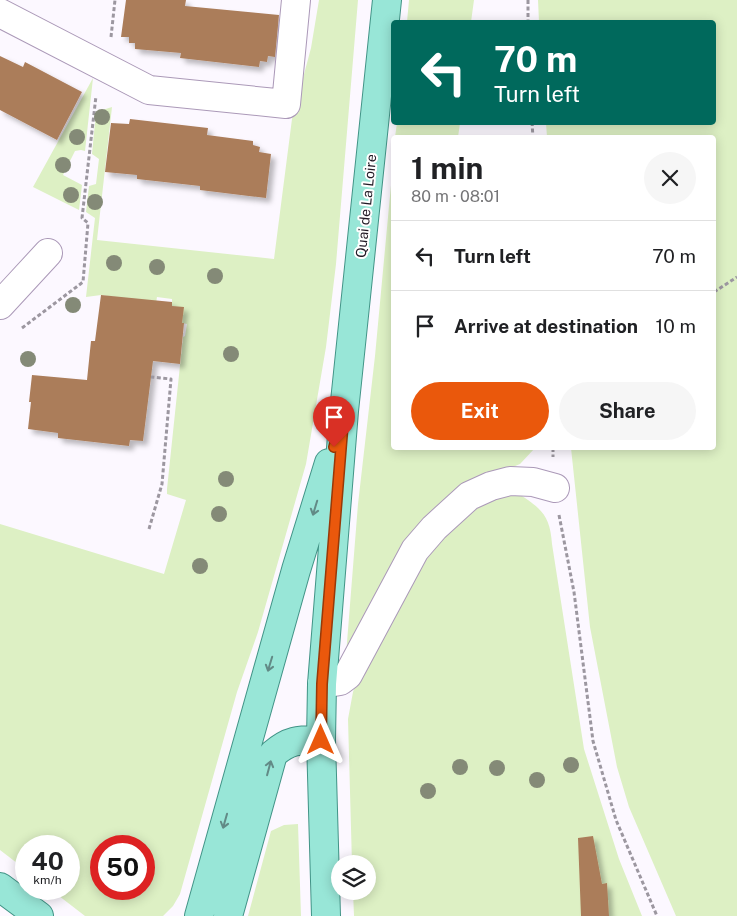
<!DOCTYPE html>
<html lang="en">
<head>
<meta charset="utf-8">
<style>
	:root { --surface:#fff; --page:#f6f6f6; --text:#202124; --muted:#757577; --line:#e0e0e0; --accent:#ea580c }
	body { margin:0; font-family:"Public Sans",sans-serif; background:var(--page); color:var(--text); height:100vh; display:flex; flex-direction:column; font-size:19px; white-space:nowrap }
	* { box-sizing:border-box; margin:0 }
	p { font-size:16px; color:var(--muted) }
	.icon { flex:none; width:28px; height:28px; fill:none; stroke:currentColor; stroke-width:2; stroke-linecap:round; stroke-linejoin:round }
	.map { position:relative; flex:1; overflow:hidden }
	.details { position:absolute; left:391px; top:135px; width:325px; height:315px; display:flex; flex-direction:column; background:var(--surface); border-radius:5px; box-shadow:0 2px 12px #0003 }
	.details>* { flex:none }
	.guide { position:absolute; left:391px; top:20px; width:325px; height:105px; border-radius:5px; box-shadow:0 2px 12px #0003; background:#00695c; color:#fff; overflow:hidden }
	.tools { position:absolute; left:331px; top:855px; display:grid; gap:10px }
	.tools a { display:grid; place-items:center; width:45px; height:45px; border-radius:50%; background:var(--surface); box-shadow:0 2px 12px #0003; font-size:25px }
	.speed { position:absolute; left:15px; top:835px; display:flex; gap:10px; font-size:25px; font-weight:700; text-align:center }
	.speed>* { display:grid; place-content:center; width:65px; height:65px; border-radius:50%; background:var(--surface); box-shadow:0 2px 12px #0003; line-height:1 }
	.speed small { font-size:12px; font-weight:400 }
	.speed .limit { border:8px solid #d22; background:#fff; color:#111 }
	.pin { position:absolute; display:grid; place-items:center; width:42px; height:42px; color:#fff; margin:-51px -21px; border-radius:50% 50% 50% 0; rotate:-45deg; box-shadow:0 0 5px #0007 }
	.pin .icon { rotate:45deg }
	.me { position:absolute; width:55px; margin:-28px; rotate:0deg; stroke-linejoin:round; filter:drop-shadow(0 0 4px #0008) }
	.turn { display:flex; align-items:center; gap:18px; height:105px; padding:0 20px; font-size:22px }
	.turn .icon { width:65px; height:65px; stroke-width:2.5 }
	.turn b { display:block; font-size:35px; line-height:42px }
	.round { display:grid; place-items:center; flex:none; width:52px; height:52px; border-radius:26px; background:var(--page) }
	.headline { display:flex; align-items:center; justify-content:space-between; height:85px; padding:0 20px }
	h1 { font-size:30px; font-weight:700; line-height:38px }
	.cta { display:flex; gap:10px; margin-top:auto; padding:10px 20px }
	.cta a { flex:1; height:58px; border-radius:30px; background:var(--accent); color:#fff; font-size:20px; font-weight:700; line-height:58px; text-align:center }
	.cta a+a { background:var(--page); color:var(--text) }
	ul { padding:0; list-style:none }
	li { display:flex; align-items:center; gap:15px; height:70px; padding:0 20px; border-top:1px solid var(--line) }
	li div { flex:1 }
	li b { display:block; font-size:19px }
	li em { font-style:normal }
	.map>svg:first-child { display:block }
	.green { fill:#ddf0c4; fill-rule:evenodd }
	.building { fill:#ab7d5a; filter:url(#shadow) }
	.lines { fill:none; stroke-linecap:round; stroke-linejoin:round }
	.minor-casing { stroke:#ab99b8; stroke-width:30 }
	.major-casing { stroke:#429487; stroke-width:30 }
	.path { stroke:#9c97a0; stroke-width:3; stroke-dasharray:4 2.5; stroke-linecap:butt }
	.minor { stroke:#fff; stroke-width:28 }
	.major { stroke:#98e6d7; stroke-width:28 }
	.tree { fill:#848a77 }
	.oneway { stroke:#628a86 }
	.route-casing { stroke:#983908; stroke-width:12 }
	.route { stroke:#ea580c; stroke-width:9 }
	.labels { text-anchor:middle; stroke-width:4; stroke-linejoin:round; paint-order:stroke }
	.street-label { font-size:14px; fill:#201924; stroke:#fff }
</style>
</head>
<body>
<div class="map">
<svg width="737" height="916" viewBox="0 0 737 916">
	<defs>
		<filter id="shadow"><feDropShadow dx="4.5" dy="4.5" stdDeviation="2.5" flood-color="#0004"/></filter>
	</defs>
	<rect width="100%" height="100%" fill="#fcf8ff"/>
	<path class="green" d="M319,0H358L336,264L326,347L306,464L258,632L237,692L180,894L173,906L163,916H85L50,889H69V846H26V870L0,850V524L164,574L186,500L167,494V489L183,337L185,336L187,324L182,323L172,306V299L157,297L156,303L101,295L86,297L95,218L86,212L89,186L96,184L99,159L92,154L96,112L112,107L97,240L274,259L292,119L311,48ZM101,846H144V889H101Z
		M409,0H474L471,22H407Z
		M538,0H737V916H676L629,807L617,767L590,627L571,448H714V138L547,137L546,123L714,122V22H539Z
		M93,78L85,151L81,150L75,151L63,175L82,185L79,210L33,187Z
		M397,123H460L458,137H395Z
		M394,153V448H535L520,464L463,488L346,655L358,504L375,356Z
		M519,494C542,509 550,516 552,544L584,749L619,859L642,916H354L353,891H368V864H352L348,719L353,692L366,654L409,567L480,500L499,495Z
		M298,824L301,916H248L271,831L284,825Z"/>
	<path class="building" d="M126,0H186L185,6L279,15L275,57L268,56L267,62L260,61L259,67L180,58L181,53L135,49V43H129V37H121Z
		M0,56L23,67L25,62L82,92L57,140L0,110Z
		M130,119L208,128L207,135L253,141V145L260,147L259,152L271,154L266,198L200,190V186L137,179V175L105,172L111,123L129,124Z
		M101,295L172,302V306L184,307L182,323H184L180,364L153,361L143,441L130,440L129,446L58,438V433L28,429L31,402H29L32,375L87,380L91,341H95Z
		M593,836L602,884L607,883L609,916H581L578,838Z"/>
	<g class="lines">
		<g class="minor-casing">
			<path id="minor" d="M0,13L149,90L286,104L296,0
				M0,305L48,253
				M322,684L340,681L348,675L415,550L434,528L469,496L491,486L510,481L533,482L555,488"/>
		</g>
		<g class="major-casing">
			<path id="major" d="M0,887L39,916
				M199,916L296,570L329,463
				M228,916L273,754C290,739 300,740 321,740
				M326,916L321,740L322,684L344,411L387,0"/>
		</g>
		<path class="path" d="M528,0V22
			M111,37L115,0
			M532,122L533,138
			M714,292L737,277
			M22,328L83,282L88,223L82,218L96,96
			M553,448V457
			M559,515L574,592L593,741L616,820L657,916
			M149,529L162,484L171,379L151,377"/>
		<use href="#minor" class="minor"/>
		<use href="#major" class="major"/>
	</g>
	<g class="tree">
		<circle cx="102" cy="117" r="8"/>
		<circle cx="77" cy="137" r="8"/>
		<circle cx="63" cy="165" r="8"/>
		<circle cx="71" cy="195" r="8"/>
		<circle cx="95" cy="202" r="8"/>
		<circle cx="114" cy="263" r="8"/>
		<circle cx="157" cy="267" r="8"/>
		<circle cx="215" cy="276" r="8"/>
		<circle cx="73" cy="305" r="8"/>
		<circle cx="231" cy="354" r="8"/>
		<circle cx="28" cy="359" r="8"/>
		<circle cx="226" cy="479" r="8"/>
		<circle cx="219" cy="514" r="8"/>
		<circle cx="200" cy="566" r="8"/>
		<circle cx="571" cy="765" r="8"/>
		<circle cx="460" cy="767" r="8"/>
		<circle cx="497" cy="768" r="8"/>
		<circle cx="537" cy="780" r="8"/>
		<circle cx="428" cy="791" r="8"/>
	</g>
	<defs><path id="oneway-shaft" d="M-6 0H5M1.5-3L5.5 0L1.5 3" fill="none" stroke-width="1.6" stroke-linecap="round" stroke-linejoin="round" transform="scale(1.25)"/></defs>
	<g class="oneway">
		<use href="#oneway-shaft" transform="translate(315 508) rotate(107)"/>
		<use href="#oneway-shaft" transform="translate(270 664) rotate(107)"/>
		<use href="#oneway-shaft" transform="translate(269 768) rotate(-75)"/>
		<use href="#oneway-shaft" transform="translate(225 821) rotate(106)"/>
	</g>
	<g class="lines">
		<g class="route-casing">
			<path id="route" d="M321,740L322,684L344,411L334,447"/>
		</g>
		<use href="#route" class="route"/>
	</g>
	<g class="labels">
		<g class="street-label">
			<text transform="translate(366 206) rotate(-84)" y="5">Quai de La Loire</text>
		</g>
	</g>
</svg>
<div class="tools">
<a><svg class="icon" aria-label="layers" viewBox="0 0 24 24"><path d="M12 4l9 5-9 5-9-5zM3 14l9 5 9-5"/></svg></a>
</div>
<div class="speed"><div>40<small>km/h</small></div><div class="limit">50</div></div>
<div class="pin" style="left:334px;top:447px;background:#d93025"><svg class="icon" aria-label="arrive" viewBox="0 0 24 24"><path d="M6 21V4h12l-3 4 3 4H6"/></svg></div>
<svg class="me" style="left:321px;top:740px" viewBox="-20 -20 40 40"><path d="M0-17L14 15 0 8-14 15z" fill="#ea580c" stroke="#fff" stroke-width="4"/></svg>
<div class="guide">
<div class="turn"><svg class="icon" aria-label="left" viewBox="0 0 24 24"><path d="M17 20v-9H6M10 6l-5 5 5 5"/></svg><div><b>70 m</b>Turn left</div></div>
</div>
<section class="details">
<div class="headline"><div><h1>1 min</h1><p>80 m · 08:01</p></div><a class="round"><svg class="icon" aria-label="close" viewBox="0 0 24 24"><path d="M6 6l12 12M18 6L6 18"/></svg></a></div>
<ul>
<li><svg class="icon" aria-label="left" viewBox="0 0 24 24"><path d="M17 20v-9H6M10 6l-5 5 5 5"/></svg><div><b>Turn left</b></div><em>70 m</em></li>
<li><svg class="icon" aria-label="arrive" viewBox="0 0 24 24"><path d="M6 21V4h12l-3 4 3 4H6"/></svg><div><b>Arrive at destination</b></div><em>10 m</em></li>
</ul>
<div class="cta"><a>Exit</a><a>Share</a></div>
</section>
</div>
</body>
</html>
